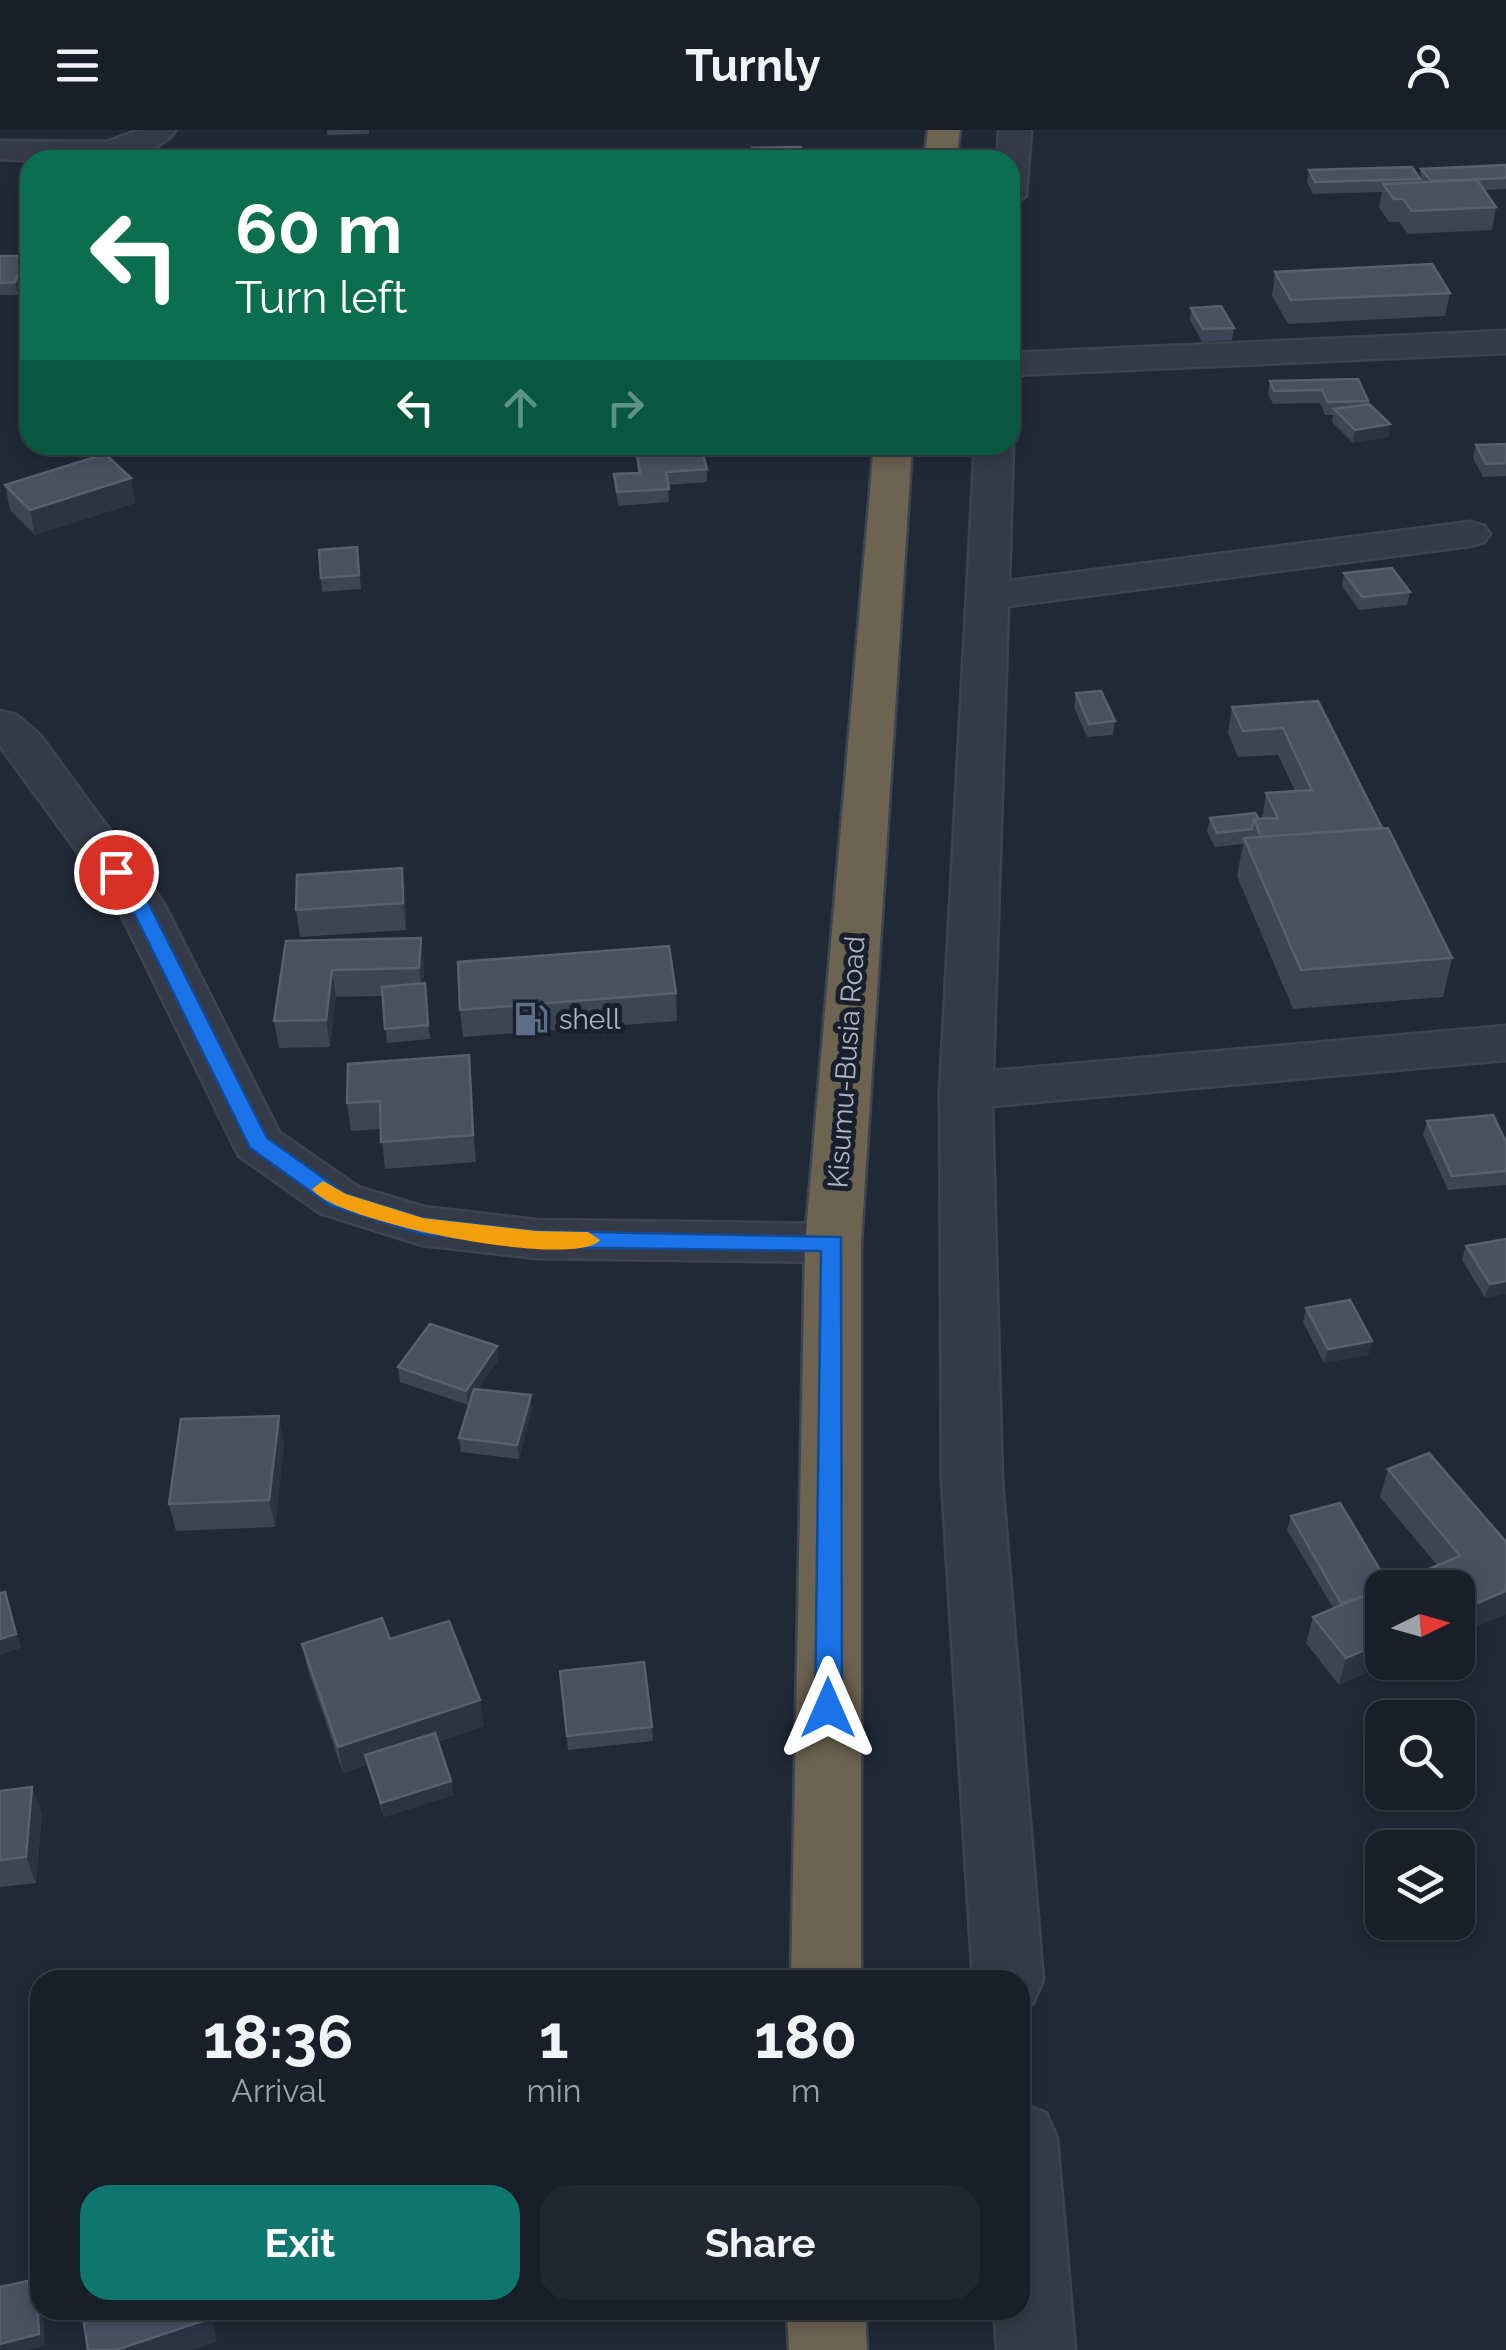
<!DOCTYPE html>
<html lang="en">
<head>
<meta charset="utf-8">
<style>
	:root { --surface:#181f28; --page:#212730; --text:#f1f3f6; --muted:#9fa2a8; --line:#363d45; --accent:#0f766e }
	body { margin:0; font-family:Raleway,sans-serif; background:var(--page); color:var(--text); height:100vh; display:flex; flex-direction:column; font-size:38px; white-space:nowrap }
	* { box-sizing:border-box; margin:0 }
	p { font-size:32px; color:var(--muted) }
	.icon { flex:none; width:55px; height:55px; fill:none; stroke:currentColor; stroke-width:2; stroke-linecap:round; stroke-linejoin:round }
	.map { position:relative; flex:1; overflow:hidden }
	.details { position:absolute; left:30px; top:1840px; width:1000px; height:350px; display:flex; flex-direction:column; background:var(--surface); border-radius:30px; box-shadow:0 5px 15px #0003,0 0 0 2px var(--line) }
	.details>* { flex:none }
	.top-card { position:absolute; left:20px; top:20px; width:1000px; height:305px; border-radius:30px; box-shadow:0 5px 15px #0003,0 0 0 2px var(--line); background:#0b6e4f; color:#fff; overflow:hidden }
	.needle { width:65px; rotate:85deg }
	.controls { position:absolute; left:1365px; top:1440px; display:grid; gap:20px }
	.controls a { display:grid; place-items:center; width:110px; height:110px; border-radius:20px; background:var(--surface); box-shadow:0 5px 15px #0003,0 0 0 2px var(--line); font-size:50px }
	.pin { position:absolute; display:grid; place-items:center; width:85px; height:85px; color:#fff; margin:-42px; border:5px solid #fff; border-radius:50%; box-shadow:0 2px 10px #0007 }
	.me { position:absolute; width:110px; margin:-55px; rotate:0deg; stroke-linejoin:round; filter:drop-shadow(0 0 8px #0008) }
	.turn { display:flex; align-items:center; gap:35px; height:210px; padding:0 50px; font-size:45px }
	.turn .icon { width:130px; height:130px; stroke-width:2.5 }
	.turn b { display:block; font-size:70px; line-height:85px }
	.lanes { display:flex; align-items:center; height:95px; padding:0 50px; background:#0003; justify-content:center; gap:50px; direction:ltr }
	.lanes .off { opacity:.35 }
	.eta { display:flex; justify-content:space-evenly; align-items:center; height:170px; text-align:center }
	.eta b { font-size:60px; font-weight:700; line-height:70px }
	.action { display:flex; gap:20px; margin-top:auto; padding:20px 50px }
	.action a { flex:1; height:115px; border-radius:30px; background:var(--accent); color:#fff; font-size:40px; font-weight:700; line-height:115px; text-align:center }
	.action a+a { background:var(--page); color:var(--text) }
	header { display:flex; justify-content:space-between; align-items:center; height:130px; padding:0 50px; background:var(--surface); font-size:45px; font-weight:700 }
	.map>svg:first-child { display:block }
	.lines { fill:none; stroke-linecap:round; stroke-linejoin:round }
	.minor-casing { stroke:#3d4450; stroke-width:5 }
	.highway-casing { stroke:#3e4551; stroke-width:5 }
	.minor { fill:#343b47; fill-rule:evenodd }
	.highway { fill:#6c6351; fill-rule:evenodd }
	.wall { fill:#3c4455 }
	.shaded-wall { fill:#2b3444 }
	.building { fill:#485161; stroke:#586070; stroke-width:2.5 }
	.route { fill:#1a73e8; stroke:#114b97; stroke-width:2.5 }
	.slow { fill:#f59e0b }
	.labels { text-anchor:middle; stroke-width:10; stroke-linejoin:round; paint-order:stroke }
	.poi-label { font-size:28px; fill:#aeb5c3; stroke:#19202b; text-anchor:start }
	.street-label { font-size:28px; fill:#aeb5c3; stroke:#19202b }
</style>
</head>
<body>
<header><svg class="icon" aria-label="menu" viewBox="0 0 24 24"><path d="M4 6h16M4 12h16M4 18h16"/></svg>Turnly<svg class="icon" aria-label="person" viewBox="0 0 24 24"><circle cx="12" cy="8" r="4"/><path d="M4 21q1-7 8-7t8 7"/></svg></header>
<div class="map">
<svg width="1506" height="2220" viewBox="0 0 1506 2220">
	<rect width="100%" height="100%" fill="#202936"/>
	<g class="lines">
		<g class="minor-casing">
			<path id="minor" d="M139,0H176C146,42 45,31 0,29V11L106,12Z
				M999,0H1031L1026,66L1010,76V30H997Z
				M1506,201V223L1010,245V223Z
				M1010,311L1013,315L1009,451L1470,392L1484,396L1490,404L1484,412L1470,416L1008,476L993,941L1506,896V930L992,976L1002,1351L1043,1850L1033,1873L1020,1878V1850H973L942,1351L940,961L975,315H1010Z
				M0,581L16,585L39,604L164,774L279,1002L358,1057L424,1077L537,1090L833,1094L852,1099L861,1113L852,1127L833,1132L537,1128L422,1115L320,1083L239,1026L117,776L0,616Z
				M1020,1973L1046,1983L1057,2008L1075,2220H997L994,2180H1020Z"/>
		</g>
		<g class="highway-casing">
			<path id="highway" d="M928,0H960L956,30H924Z
				M874,315H912L861,1113V1850H791L805,1113Z
				M787,2180H865L867,2220H789Z"/>
		</g>
		<use href="#minor" class="minor"/>
		<use href="#highway" class="highway"/>
	</g>
	<path class="wall" d="M327,0H369V4L327,5Z
		M1506,35V59L1484,60L1496,77L1492,100L1408,104L1399,92H1389L1379,77L1382,62L1313,64L1307,52L1309,40L1420,49L1421,39Z
		M0,126H26L28,138L18,165H0Z
		M1275,142L1450,163L1445,186L1288,194L1272,166Z
		M1191,178L1234,198L1232,210L1202,212L1190,190Z
		M1358,249L1368,271L1367,274L1390,294L1388,307L1353,313L1332,292L1333,285H1325L1320,273L1273,274L1268,264L1270,251Z
		M1506,314V346L1483,347L1473,328L1476,315Z
		M637,325L707,339V352L668,355L669,372L618,376L614,344L638,343Z
		M5,355L135,373L35,405L10,380Z
		M357,417L361,459L322,462L321,448Z
		M1344,443L1410,462L1407,475L1359,480L1342,456Z
		M1076,563L1115,591L1113,605L1087,607L1074,577Z
		M1318,571L1382,698L1452,828L1443,867L1293,879L1237,746L1243,714L1215,717L1207,702L1210,688L1262,689L1266,663L1295,661L1278,625L1238,627L1228,603L1232,577Z
		M402,738L406,765V800L300,807L296,780Z
		M286,811L424,835L423,853H425L430,909L387,913L383,866L336,867L330,917L279,918L274,891Z
		M676,863L677,891L463,907L460,880Z
		M469,925L476,1032L385,1039L381,999L351,1001L347,973Z
		M1427,991L1506,1012V1055L1448,1060L1423,1005Z
		M1506,1109L1485,1168L1462,1130L1466,1116Z
		M1306,1178L1372,1211L1368,1225L1324,1233L1303,1192Z
		M497,1216L498,1230L478,1259L532,1279L519,1329L461,1322L459,1308L470,1271L468,1275L400,1252L398,1237Z
		M284,1314L275,1397L176,1401L169,1374Z
		M1429,1323L1506,1484L1458,1504V1458L1339,1555L1306,1513L1313,1487L1333,1478L1287,1400L1291,1386L1389,1455L1437,1435L1380,1367L1388,1339Z
		M390,1509L484,1596L438,1612L451,1651L453,1665L384,1687L367,1635L343,1643L308,1540L302,1514Z
		M560,1541L652,1597L653,1611L568,1620Z
		M0,1661L42,1683L36,1753L0,1757Z"/>
	<path class="shaded-wall" d="M26,126L28,138L18,165L15,152Z
		M1390,294L1388,307L1353,313L1355,300Z
		M131,348L135,373L35,405L30,380Z
		M402,738L406,765V800L403,773Z
		M421,808L424,835L422,865L419,838Z
		M332,840L336,867L330,917L326,890Z
		M469,925L472,952L476,1032L473,1005Z
		M1506,1151V1164L1485,1168L1490,1154Z
		M1372,1211L1368,1225L1324,1233L1328,1219Z
		M497,1216L498,1230L468,1275L466,1261Z
		M531,1265L532,1279L519,1329L517,1315Z
		M279,1286L284,1314L275,1397L269,1370Z
		M1506,1461V1484L1458,1504V1481Z
		M5,1462L21,1518L0,1525V1509Z
		M1382,1513V1532H1391L1339,1555L1346,1528Z
		M480,1570L484,1596L369,1635L365,1625L367,1635L343,1643L338,1617Z
		M451,1651L453,1665L384,1687L381,1673Z
		M32,1657L42,1683L36,1753L26,1727Z
		M36,2149L40,2157V2180H43L45,2216L28,2220H0V2214Z
		M207,2180H211L217,2212L192,2220H116Z"/>
	<path class="building" d="M801,17L803,30H754L752,18Z
		M1506,35V48L1431,51L1421,39Z
		M1412,37L1420,49L1315,52L1309,40Z
		M1477,50L1496,77L1412,81L1403,69H1394L1383,54Z
		M0,126H26L15,152L0,153Z
		M1432,134L1450,163L1291,170L1275,142Z
		M1221,176L1234,198L1203,199L1191,178Z
		M1358,249L1368,271L1328,272L1322,260L1274,261L1270,251Z
		M1369,274L1390,294L1355,300L1334,279Z
		M1506,314V333L1486,334L1476,315Z
		M702,321L707,339L666,342L669,359L617,362L614,344L640,343L637,325Z
		M105,324L131,348L30,380L5,355Z
		M357,417L359,445L321,448L319,420Z
		M1392,438L1410,462L1362,467L1344,443Z
		M1101,561L1115,591L1089,594L1076,563Z
		M1318,571L1382,698L1261,707L1254,689L1278,688L1266,663L1312,660L1283,598L1243,601L1232,577Z
		M1255,683L1259,689H1254L1252,699L1217,703L1210,688Z
		M1388,698L1452,828L1301,840L1244,708Z
		M402,738L403,773L296,780L297,745Z
		M421,808L419,838L332,840L326,890L274,891L286,811Z
		M669,816L676,863L460,880L458,832Z
		M425,853L428,895L385,899L382,857Z
		M469,925L473,1005L381,1012L380,971L347,973L348,934Z
		M1493,985L1506,1012V1041L1452,1046L1427,991Z
		M1506,1109V1151L1490,1154L1466,1116Z
		M1350,1170L1372,1211L1328,1219L1306,1178Z
		M430,1194L497,1216L466,1261L398,1237Z
		M474,1259L531,1265L517,1315L459,1308Z
		M279,1286L269,1370L169,1374L181,1289Z
		M1429,1323L1506,1412V1461L1458,1481V1458H1383L1460,1426L1388,1339Z
		M1340,1373L1389,1455L1356,1469L1341,1473L1291,1386Z
		M1382,1458V1513L1346,1528L1313,1487Z
		M5,1462L16,1504L0,1509V1463Z
		M382,1488L390,1509L449,1491L480,1570L338,1617L302,1514Z
		M644,1532L652,1597L567,1606L560,1541Z
		M435,1603L451,1651L381,1673L365,1625Z
		M32,1657L26,1727L0,1730V1661Z
		M36,2149L39,2204L0,2214V2157Z
		M82,2180H207L209,2189L116,2220H88Z"/>
	<path class="route" d="M116,736L123,738L149,774L267,1008L346,1064L423,1088L537,1101L841,1107L842,1578L838,1586H819L815,1578L821,1121L537,1117L422,1104L331,1076L250,1018L130,775L107,742Z"/>
	<path class="slow" d="M323,1051L346,1064L423,1088L537,1101L588,1102L600,1110C577,1140 335,1093 312,1059Z"/>
	<defs>
		<g id="fuel-bare" transform="scale(2.7)"><path d="M-5.5-6h7V0h2V4h1.3V-2.5L3-4.5l.8-.8L6-3V5H2.5V1h-1V6h-7ZM-4.2-4.7v3.2H.2V-4.7Z" fill="#5c6f8a" stroke="#19202b" stroke-width="2.5" paint-order="stroke"/></g>
	</defs>
	<g fill-rule="evenodd">
		<use href="#fuel-bare" x="531" y="889"/>
	</g>
	<g class="labels">
		<g class="poi-label">
			<text x="559" y="899">shell</text>
		</g>
		<g class="street-label">
			<text transform="translate(846 932) rotate(-86)" y="10">Kisumu-Busia Road</text>
		</g>
	</g>
</svg>
<div class="controls">
<a><svg class="needle" viewBox="-14 -14 28 28"><path d="M0-13l5 13h-10z" fill="#e53935"/><path d="M0 13l5-13h-10z" fill="#9fa2a8"/></svg></a>
<a><svg class="icon" aria-label="search" viewBox="0 0 24 24"><circle cx="10" cy="10" r="6"/><path d="M15 15l6 6"/></svg></a>
<a><svg class="icon" aria-label="layers" viewBox="0 0 24 24"><path d="M12 4l9 5-9 5-9-5zM3 14l9 5 9-5"/></svg></a>
</div>
<div class="pin" style="left:116px;top:742px;background:#d93025"><svg class="icon" aria-label="arrive" viewBox="0 0 24 24"><path d="M6 21V4h12l-3 4 3 4H6"/></svg></div>
<svg class="me" style="left:828px;top:1578px" viewBox="-20 -20 40 40"><path d="M0-17L14 15 0 8-14 15z" fill="#1a73e8" stroke="#fff" stroke-width="4"/></svg>
<div class="top-card">
<div class="turn"><svg class="icon" aria-label="left" viewBox="0 0 24 24"><path d="M17 20v-9H6M10 6l-5 5 5 5"/></svg><div><b>60 m</b>Turn left</div></div>
<div class="lanes"><svg class="icon" aria-label="left" viewBox="0 0 24 24"><path d="M17 20v-9H6M10 6l-5 5 5 5"/></svg><svg class="icon off" aria-label="ahead" viewBox="0 0 24 24"><path d="M12 20V5M6 11l6-6 6 6"/></svg><svg class="icon off" aria-label="right" viewBox="0 0 24 24"><path d="M7 20v-9h11M14 6l5 5-5 5"/></svg></div>
</div>
<section class="details">
<div class="eta">
<div><b>18:36</b><p>Arrival</p></div>
<div><b>1</b><p>min</p></div>
<div><b>180</b><p>m</p></div>
</div>
<div class="action"><a>Exit</a><a>Share</a></div>
</section>
</div>
</body>
</html>
